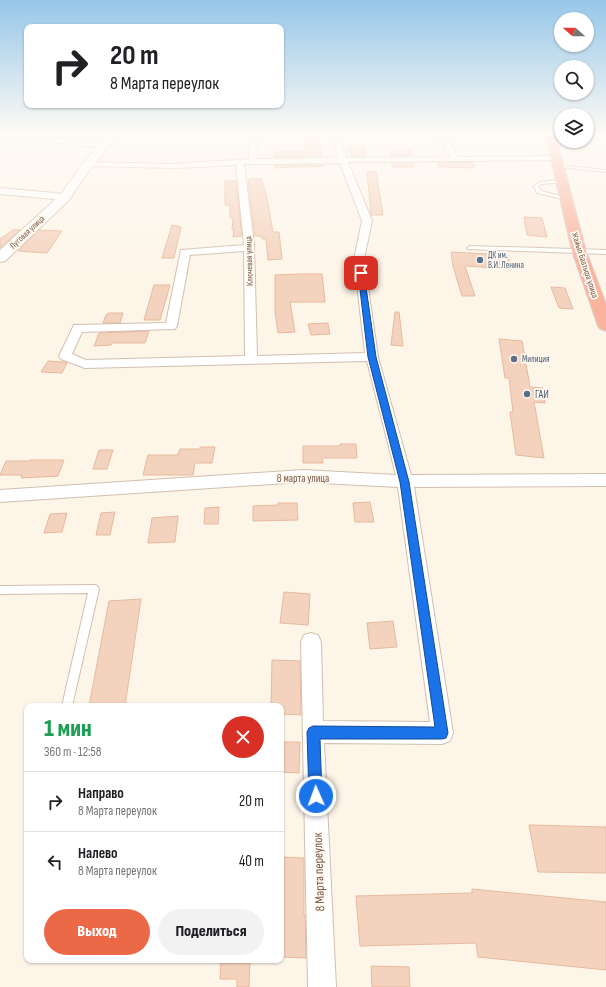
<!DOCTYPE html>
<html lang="ru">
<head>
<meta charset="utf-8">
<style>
	:root { --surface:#fff; --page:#f2f2f2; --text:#202124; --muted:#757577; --line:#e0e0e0; --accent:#ec6948 }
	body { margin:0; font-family:"Sofia Sans Condensed",sans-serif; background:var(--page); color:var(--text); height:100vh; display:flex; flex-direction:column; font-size:15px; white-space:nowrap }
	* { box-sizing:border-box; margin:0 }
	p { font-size:13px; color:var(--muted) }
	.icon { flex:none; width:22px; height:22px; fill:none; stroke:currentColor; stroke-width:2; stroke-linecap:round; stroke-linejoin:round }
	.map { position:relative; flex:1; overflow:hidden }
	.details { position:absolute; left:24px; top:703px; width:260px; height:260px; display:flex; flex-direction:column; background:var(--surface); border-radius:8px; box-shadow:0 1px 3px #0004 }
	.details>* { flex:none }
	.top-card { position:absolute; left:24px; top:24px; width:260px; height:84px; border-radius:8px; box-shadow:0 1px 3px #0004; background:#fff; color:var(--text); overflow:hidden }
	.needle { width:26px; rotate:290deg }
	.fabs { position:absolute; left:554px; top:12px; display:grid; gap:8px }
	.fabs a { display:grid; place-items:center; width:40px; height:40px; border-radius:50%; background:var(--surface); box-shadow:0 1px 3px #0004; font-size:20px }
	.pin { position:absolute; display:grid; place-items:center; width:34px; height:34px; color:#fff; margin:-17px; border-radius:8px; box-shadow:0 2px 6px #0006 }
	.me { position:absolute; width:44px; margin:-22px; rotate:358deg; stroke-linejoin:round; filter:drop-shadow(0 0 3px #0008) }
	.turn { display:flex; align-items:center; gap:14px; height:84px; padding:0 20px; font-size:18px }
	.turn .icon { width:52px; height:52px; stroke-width:2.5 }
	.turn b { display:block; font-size:28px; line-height:34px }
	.round { display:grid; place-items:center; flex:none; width:42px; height:42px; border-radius:21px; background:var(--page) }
	.summary { display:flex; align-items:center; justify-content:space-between; height:68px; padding:0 20px }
	h1 { font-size:24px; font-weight:800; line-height:30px; color:#1e9e55 }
	.primary-button { display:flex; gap:8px; margin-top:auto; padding:8px 20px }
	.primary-button a { flex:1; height:46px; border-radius:24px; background:var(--accent); color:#fff; font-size:16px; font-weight:800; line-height:46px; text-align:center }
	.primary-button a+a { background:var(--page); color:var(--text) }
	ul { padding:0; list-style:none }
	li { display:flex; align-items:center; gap:12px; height:60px; padding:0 20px; border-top:1px solid var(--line) }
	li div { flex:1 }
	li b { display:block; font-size:15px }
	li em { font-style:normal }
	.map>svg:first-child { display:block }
	.building { fill:#f4d3be; stroke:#e8b99e }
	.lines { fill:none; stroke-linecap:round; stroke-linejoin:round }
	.lane-casing { stroke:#d3beb0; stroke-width:2 }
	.street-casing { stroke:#d3beb0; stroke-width:2 }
	.secondary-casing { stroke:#d7beac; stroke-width:2 }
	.highway-casing { stroke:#dcd4d0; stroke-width:2 }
	.lane { fill:#fff; fill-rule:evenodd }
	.street { fill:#fff; fill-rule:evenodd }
	.secondary { fill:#fff; fill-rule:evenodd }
	.highway { fill:#fab39d; fill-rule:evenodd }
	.route { fill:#1a73e8; stroke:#114b97 }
	.service-dot { fill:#5c6f8a; stroke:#fff9f0; stroke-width:1.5 }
	.labels { text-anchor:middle; stroke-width:3.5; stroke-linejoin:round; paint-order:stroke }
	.far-street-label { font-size:9px; fill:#7a5a4a; stroke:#fff9f0 }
	.far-service-label { font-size:9px; fill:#4e5e75; stroke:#fff9f0; text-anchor:start }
	.service-label { font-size:11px; fill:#4e5e75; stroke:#fff9f0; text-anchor:start }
	.street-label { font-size:11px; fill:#7a5a4a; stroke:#fff9f0 }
	.near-street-label { font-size:13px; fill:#7a5a4a; stroke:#fff9f0 }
</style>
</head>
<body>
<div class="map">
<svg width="606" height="987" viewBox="0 0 606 987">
	<rect width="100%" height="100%" fill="#fdf5e8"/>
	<path class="building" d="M305,140H319L322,157H274V152L306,151Z
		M348,148H365V156H352Z
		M390,151H411L412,156H391Z
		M473,162L474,167L468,168L439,167L438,163Z
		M392,163H413L414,167H392Z
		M274,165H323L324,166L274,168Z
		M376,171L383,215H371L367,172Z
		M251,179H262L267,198L273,232H279L282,259L268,260L266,239H262L261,236H255L248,180Z
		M225,181H236L242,236L233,237L234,230H232L233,218H230V205H225Z
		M524,217L542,218L547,237L527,235Z
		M172,225L181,227L174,258H162Z
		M13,230H20L0,248V239Z
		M39,230L62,231L47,253L18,251Z
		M451,252L508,255L511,269L465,266L475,296H462L453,266Z
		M300,274H322L325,302H290L295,332L278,333L275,312V275Z
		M154,285H170L160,320H144Z
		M551,287L565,288L573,309L559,308Z
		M395,312H399L403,346L391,345Z
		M109,313H123L120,323H103L106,315Z
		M328,323L330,334L311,335L308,324Z
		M149,331L145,343H112L111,345L94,346L99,333Z
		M499,339L522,341L530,387L543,388L545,403L534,402L544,458L516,455L510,412H513L509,378H505Z
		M48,361L64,362L67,363L62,373L41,372Z
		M340,444H356L357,458H322L323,463H303V446H340Z
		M200,447H215L212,463H195L193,475H143L148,455H178L180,449H200Z
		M99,450H113L107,469H93Z
		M30,460H64L58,476L21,478L22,475H0L6,461H29Z
		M370,502L374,522H355L353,503Z
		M278,503H297L298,520L253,521V506L278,505Z
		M219,507L218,524H204L205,508Z
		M115,512L110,535H96L101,513Z
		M67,513L62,532L44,533L50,514Z
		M178,516L175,542L148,543L152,518Z
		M284,592L310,594L308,625L280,623Z
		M141,599L125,706H89L109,601Z
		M393,621L397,647L370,649L367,623Z
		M272,660L300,661L301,715L281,714V706H271Z
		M281,742H300L299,773L281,772Z
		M529,825L606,827V873L538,872Z
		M281,857L304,858V915H305L306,958L281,957Z
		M472,889L606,902V970L478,957L476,943L360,946L356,896L472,893Z
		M221,960H250L249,987H237V979H220Z
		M371,966L409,967L410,987H372Z"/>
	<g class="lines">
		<g class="lane-casing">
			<path id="lane" d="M558,165L606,170V172L559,167Z
				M562,180L564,181V182L541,184L538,186L541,191L568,198V200H566L537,193L534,186L540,182Z
				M470,246L606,250V254L468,249L467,248Z
				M94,585L97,586L99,589L72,706H62L88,593L0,594V586Z"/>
		</g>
		<g class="street-casing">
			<path id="street" d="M0,133H13L106,144L110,146L106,148L0,136Z
				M250,133H258L257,159L339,158L329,133H337L347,158L450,157L436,133H444L458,157L560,156L561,158L557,160L348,162L372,221L364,259L378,357L411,475L606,474V486L414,487L453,733L450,741L442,744L324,743L336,987H308L301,642L304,635L311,633L318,635L321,642L323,721L430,722L398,487L303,482L0,502V490L303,470L396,475L367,361L85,368L61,359L59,356L74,325L166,323L181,250L244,245L236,165L175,168L88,166H85V162L175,164L249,159ZM340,163L362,221L354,259L365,353L257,356L254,244L244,164ZM244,251L245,356L86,360L72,354L82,332L175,329L177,326L190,255Z
				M0,188L65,194L69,197L65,200L0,194Z"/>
		</g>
		<g class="secondary-casing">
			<path id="secondary" d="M110,133H121L92,166L69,200L5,261L0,262V250L61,194L84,162Z"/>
		</g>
		<g class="highway-casing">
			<path id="highway" d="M545,133H555L586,251L606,304V331L600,329L598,326L572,251Z"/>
		</g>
		<use href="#lane" class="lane"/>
		<use href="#street" class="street"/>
		<use href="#secondary" class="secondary"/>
		<use href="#highway" class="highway"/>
	</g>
	<linearGradient id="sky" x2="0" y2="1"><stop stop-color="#96c7e8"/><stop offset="0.49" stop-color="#fefaf5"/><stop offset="1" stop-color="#fefaf5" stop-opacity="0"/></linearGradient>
	<rect width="606" height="271" fill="url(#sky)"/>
	<path class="route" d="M361,271L364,273L376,357L409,482L448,733L446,738L442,739H320L322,796L320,801L316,803L311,801L309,796L307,732L309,728L313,726L435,727L400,482L368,357L358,273Z"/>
	<g class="service-dot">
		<circle cx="480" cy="260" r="4"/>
		<circle cx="514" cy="359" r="4"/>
		<circle cx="527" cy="394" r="4"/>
	</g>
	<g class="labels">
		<g class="far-street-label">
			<text transform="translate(27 232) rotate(-43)" y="3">Луговая улица</text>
			<text transform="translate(249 261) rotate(-92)" y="3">Ключевая улица</text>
			<text transform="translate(585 265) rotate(72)" y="3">Жайыл Баатыра улица</text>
		</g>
		<g class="far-service-label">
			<text x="488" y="258">ДК им.<tspan x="488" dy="10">В.И. Ленина</tspan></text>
			<text x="522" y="362">Милиция</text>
		</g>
		<g class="service-label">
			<text x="535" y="398">ГАИ</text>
		</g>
		<g class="street-label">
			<text x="303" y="482">8 марта улица</text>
		</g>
		<g class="near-street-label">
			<text transform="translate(318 872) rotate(-92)" y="5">8 Марта переулок</text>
		</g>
	</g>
</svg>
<div class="fabs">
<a><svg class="needle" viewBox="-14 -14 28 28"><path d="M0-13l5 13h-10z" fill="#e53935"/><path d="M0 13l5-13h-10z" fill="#757577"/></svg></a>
<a><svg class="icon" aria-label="search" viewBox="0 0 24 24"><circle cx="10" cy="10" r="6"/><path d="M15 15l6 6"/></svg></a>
<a><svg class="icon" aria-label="layers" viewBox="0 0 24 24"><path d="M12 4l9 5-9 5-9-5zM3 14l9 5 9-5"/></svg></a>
</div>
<div class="pin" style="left:361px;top:273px;background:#d93025"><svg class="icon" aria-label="arrive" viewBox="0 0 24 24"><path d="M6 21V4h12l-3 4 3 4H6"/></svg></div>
<svg class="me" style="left:316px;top:796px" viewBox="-20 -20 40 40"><circle r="17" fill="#1a73e8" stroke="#fff" stroke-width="3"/><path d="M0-11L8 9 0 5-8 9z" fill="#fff"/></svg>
<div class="top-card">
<div class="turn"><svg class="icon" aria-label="right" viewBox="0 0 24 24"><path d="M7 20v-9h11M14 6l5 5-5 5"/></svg><div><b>20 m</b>8 Марта переулок</div></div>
</div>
<section class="details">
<div class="summary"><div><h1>1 мин</h1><p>360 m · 12:58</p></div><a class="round" style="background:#d93025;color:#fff"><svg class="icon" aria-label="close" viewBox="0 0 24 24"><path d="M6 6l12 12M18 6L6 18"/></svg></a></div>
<ul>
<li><svg class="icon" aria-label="right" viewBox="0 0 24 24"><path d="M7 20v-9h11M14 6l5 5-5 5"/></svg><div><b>Направо</b><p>8 Марта переулок</p></div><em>20 m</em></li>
<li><svg class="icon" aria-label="left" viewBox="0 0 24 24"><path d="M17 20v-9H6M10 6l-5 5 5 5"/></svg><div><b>Налево</b><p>8 Марта переулок</p></div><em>40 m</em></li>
</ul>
<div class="primary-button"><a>Выход</a><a>Поделиться</a></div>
</section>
</div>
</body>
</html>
